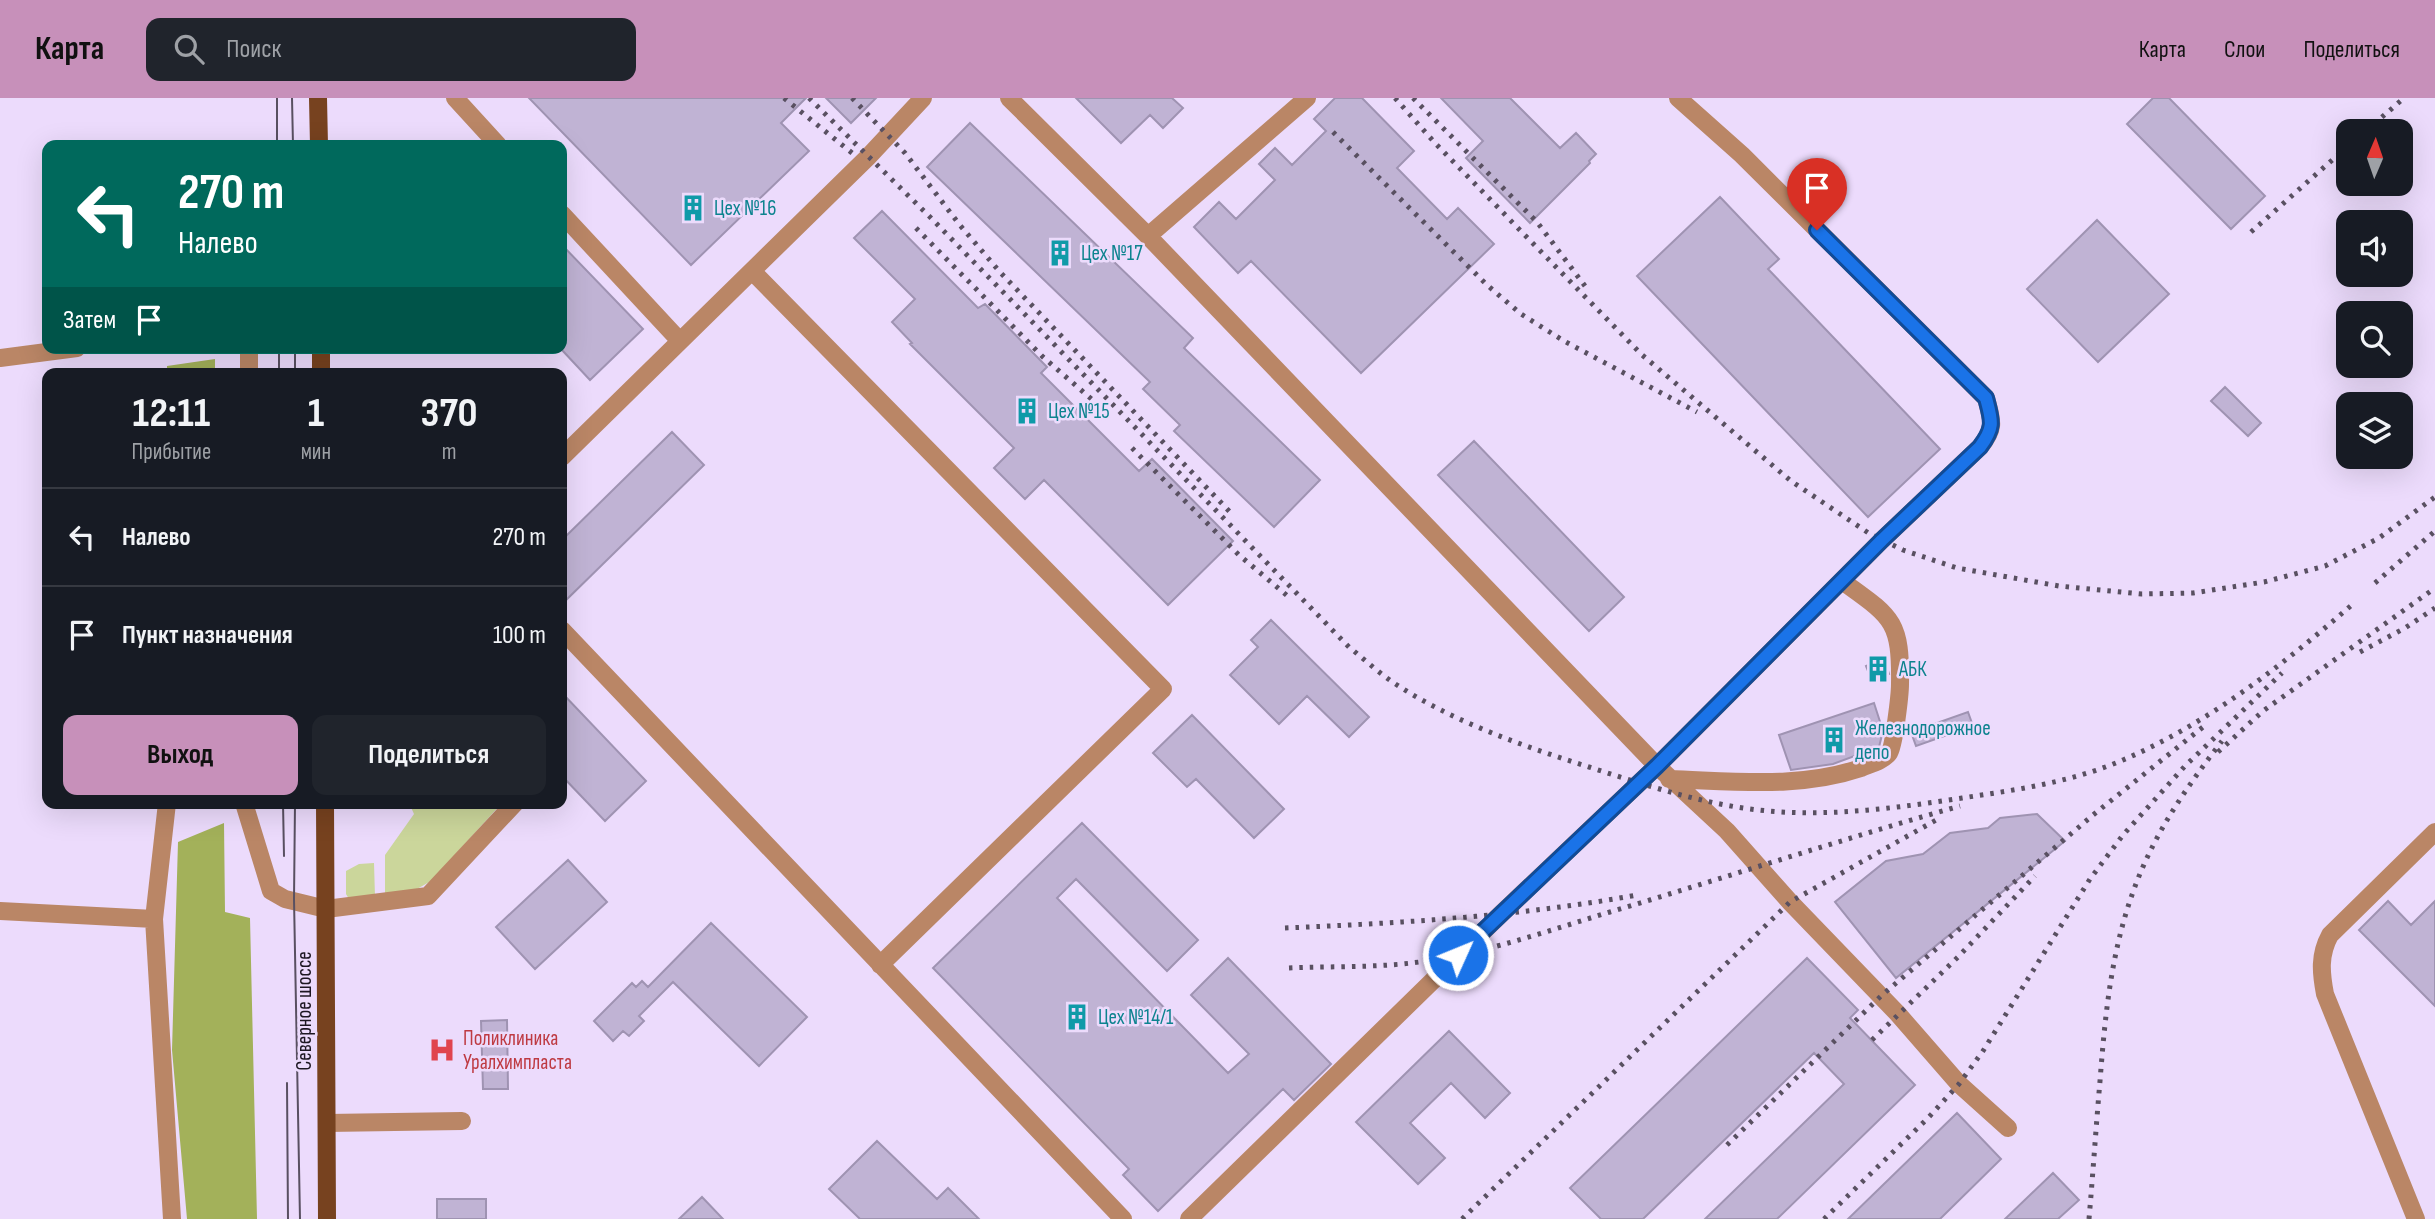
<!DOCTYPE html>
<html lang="ru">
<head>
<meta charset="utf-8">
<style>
	:root { --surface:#171b24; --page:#20242c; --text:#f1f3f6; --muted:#9ea1a6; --line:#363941; --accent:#c790ba }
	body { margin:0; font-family:"Sofia Sans Condensed",sans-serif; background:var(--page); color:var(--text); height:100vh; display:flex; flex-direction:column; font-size:26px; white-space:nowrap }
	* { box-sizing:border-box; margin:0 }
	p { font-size:23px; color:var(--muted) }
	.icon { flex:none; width:38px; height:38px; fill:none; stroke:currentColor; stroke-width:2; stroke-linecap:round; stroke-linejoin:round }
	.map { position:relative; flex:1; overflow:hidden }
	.details { position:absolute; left:42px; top:270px; width:525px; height:441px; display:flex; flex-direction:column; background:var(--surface); border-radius:14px; box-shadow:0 7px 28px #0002 }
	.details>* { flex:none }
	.hud { position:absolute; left:42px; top:42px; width:525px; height:214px; border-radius:14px; box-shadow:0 7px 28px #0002; background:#00695c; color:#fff; overflow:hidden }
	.needle { width:46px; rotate:2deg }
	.controls { position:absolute; left:2336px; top:21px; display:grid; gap:14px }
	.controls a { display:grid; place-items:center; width:77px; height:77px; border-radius:14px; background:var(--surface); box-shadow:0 7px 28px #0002; font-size:35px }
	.pin { position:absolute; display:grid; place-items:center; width:60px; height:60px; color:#fff; margin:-72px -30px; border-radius:50% 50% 50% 0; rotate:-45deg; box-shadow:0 0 7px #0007 }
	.pin .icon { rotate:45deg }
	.me { position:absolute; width:77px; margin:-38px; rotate:46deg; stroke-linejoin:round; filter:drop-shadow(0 0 5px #0008) }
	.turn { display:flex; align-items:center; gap:24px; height:147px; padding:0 21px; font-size:32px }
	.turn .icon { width:91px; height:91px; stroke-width:2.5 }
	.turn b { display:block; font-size:49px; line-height:60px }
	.then { display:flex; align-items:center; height:66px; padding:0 21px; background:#0003; gap:14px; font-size:26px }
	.eta { display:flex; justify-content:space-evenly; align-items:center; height:119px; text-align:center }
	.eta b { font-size:42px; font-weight:700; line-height:49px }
	.primary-button { display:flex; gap:14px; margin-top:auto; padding:14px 21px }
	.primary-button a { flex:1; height:80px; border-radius:14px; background:var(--accent); color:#111; font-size:28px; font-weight:700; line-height:80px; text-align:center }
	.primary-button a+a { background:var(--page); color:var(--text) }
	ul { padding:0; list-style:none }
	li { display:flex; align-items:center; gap:21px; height:98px; padding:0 21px; border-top:2px solid var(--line) }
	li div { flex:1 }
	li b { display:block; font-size:26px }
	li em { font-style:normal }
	header { display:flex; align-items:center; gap:42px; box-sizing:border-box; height:98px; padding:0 35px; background:var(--accent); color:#111 }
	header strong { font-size:33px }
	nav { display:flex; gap:38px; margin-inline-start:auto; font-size:24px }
	.search { width:490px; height:63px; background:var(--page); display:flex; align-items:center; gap:18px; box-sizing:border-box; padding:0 24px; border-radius:14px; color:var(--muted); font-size:26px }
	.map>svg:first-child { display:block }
	.green { fill:#cbd69b }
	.forest { fill:#a3b15a }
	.building { fill:#c0b3d4; stroke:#9f93b2; stroke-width:2 }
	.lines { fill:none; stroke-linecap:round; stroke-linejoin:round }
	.minor { stroke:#ba8666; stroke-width:18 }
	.major { stroke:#77421f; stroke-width:18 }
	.tram { stroke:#595061; stroke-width:2 }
	.rail { stroke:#595061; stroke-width:5; stroke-dasharray:3.5 7; stroke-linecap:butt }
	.route-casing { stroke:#114b97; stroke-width:18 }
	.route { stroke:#1a73e8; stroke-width:12 }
	.labels { text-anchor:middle; stroke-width:5; stroke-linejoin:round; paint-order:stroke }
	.culture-label { font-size:21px; fill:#0d838f; stroke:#ecdbfc; text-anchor:start }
	.street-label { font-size:21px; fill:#1d1722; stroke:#ecdbfc }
	.health-label { font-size:21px; fill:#be3a42; stroke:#ecdbfc; text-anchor:start }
</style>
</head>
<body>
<header>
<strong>Карта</strong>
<div class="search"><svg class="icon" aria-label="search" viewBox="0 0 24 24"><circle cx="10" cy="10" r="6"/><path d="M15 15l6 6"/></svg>Поиск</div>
<nav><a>Карта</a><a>Слои</a><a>Поделиться</a></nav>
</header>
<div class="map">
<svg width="2435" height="1121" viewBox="0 0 2435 1121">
	<rect width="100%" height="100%" fill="#ecdbfc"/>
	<path class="green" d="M409,705H502L431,783L417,791L385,796V757L414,716Z
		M374,765L375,799L349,801L346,796V773L359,766Z"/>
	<path class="forest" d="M215,261V275H167V268Z
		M224,725L225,814L250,820L257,1121H187L172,952L178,744Z"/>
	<path class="building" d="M529,0H806L781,25L809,53L691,167Z
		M826,0H876L851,25Z
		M1076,0H1172L1183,10L1163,30L1150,17L1121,45Z
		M1335,0H1362L1414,53L1397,70L1447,121L1458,110L1494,146L1361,275L1251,163L1238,175L1194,129L1219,104L1236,121L1275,82L1259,66L1275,50L1292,67L1326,33L1314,21Z
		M1441,0H1510L1560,50L1576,35L1596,56L1589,63L1590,65L1530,125L1466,60L1483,43Z
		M2153,0H2169L2265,98L2231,131L2127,26Z
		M970,25L1193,240L1184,250L1320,382L1274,429L1174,333L1180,327L1143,291L1150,284L927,69Z
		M1720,99L1779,161L1768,171L1940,351L1868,419L1637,178Z
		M882,113L978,210L985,206L1047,269L1041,275L1139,373L1152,361L1233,443L1168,507L1044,382L1025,401L994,370L1014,350L910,246L912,245L892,224L915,201L854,140Z
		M2097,122L2169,196L2098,264L2027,191Z
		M562,147L643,231L590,282L562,252Z
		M2225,289L2261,325L2248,338L2211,303Z
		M672,334L704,367L562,506V442Z
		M1474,343L1624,499L1589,533L1438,377Z
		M1271,522L1369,619L1349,639L1307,598L1279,626L1230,577L1258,549L1251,542Z
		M1884,560L1889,576L1872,583L1866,568Z
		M562,595L646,683L605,723L562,678Z
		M1874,605L1883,633L1879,649L1833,666L1791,672L1779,637Z
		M1968,614L1973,628L1916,648L1911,634Z
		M1192,617L1284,711L1254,740L1196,681L1187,689L1153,655Z
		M2037,716L2065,743L1896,880L1835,804L1886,763L1923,756L1950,735L1988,730L2000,720Z
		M1082,725L1198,842L1167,873L1076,781L1057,800L1228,975L1249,956L1191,897L1228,860L1331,966L1294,1002L1283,991L1158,1113L1123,1077L1129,1071L933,870Z
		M568,762L607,804L535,871L496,829Z
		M2388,803L2411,827L2435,803V908L2359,832Z
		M711,825L807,919L759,968L673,884L639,918L644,923L629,938L623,933L613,943L594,923L632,885L636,889L642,883L648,889Z
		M1807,860L1858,912L1850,920L1915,987L1777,1121H1705L1844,986L1814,955L1643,1121H1601L1570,1090Z
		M507,922L508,991H483L481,923Z
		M1449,933L1510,995L1485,1020L1451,985L1410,1025L1445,1060L1418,1086L1356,1024Z
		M1957,1015L2001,1061L1940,1121H1848Z
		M877,1043L937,1101L948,1090L979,1121H860L829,1091Z
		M2053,1075L2079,1102L2058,1121H2005Z
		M702,1099L723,1121H679Z
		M437,1101H486V1121H437Z"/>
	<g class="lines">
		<path class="minor" d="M455,0L498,47
			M1009,0L1148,138L1657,668L1727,733L1790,804L1898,916L1959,986L2008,1030
			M562,116L679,242
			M1148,138L1307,0
			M752,173L1163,591L880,867
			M0,260L77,250
			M249,275V250
			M562,359L868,59L923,0
			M562,532L1123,1121
			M1669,681C1734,683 1799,691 1861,670C1870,666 1883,663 1889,655C1894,649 1900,596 1900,586C1901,522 1892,519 1842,483
			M167,705L154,821L172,1121
			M244,705L271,793L285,801L326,811L428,798L515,705
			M0,813L154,821
			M327,1025L462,1023
			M1189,1121L1502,815L1657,668L1882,442L1980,349C1996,329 1992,323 1986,300L1742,57L1678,0
			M2416,1121L2325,896C2321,875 2319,857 2330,837L2435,734"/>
		<path class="major" d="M318,0L319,47
			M321,250V275
			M325,705L327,1121"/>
		<path class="tram" d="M277,0V47
			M292,0L293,47
			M279,250V275
			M295,250V275
			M283,705L284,758
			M295,705L294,801L300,1121
			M287,985L288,1121"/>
		<path class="rail" d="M784,0L857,59
			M809,0L930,119L1349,549C1365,562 1380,576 1397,587C1454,624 1523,648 1589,669C1639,685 1690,702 1743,710C1816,721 1890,711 1962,700C2016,692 2072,684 2123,662C2209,625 2284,566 2354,505
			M852,0L905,55L959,126L999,173L1230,414
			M1395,0L1435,45L1641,256L1791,383L1870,436L1903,452L1957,470L2059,488L2142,496L2193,495L2264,484L2325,468L2379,440L2435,399
			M1413,0L1537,124L1585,188
			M2366,33L2404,0
			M1333,34L1487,187L1521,216L1564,243L1697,314
			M916,130L1043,259L1111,318
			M2251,134L2348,48
			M1132,350L1239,457L1290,500
			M2375,485L2435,433
			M2360,554L2405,530L2435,510
			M2218,654L2263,613L2435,490
			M1285,830C1403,825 1521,818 1637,797
			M1289,870C1334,868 1382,870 1426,863C1489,854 1550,832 1610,814C1727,779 1843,741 1960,708
			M1872,942L1958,859L2035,778
			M1727,1047L1881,898L2093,717L2208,625
			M1462,1121L1790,804L1938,721
			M1824,1121L1928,1020L1959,986L1983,953L2090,781L2123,737L2185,668L2282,575
			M2089,1121C2093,1075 2096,1029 2100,983C2105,918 2111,855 2133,794C2153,737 2186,690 2222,643"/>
	</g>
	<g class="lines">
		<g class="route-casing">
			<path id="route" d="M1458,857L1657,668L1882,442L1980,349C1995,329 1992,323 1986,300L1817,132"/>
		</g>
		<use href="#route" class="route"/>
	</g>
	<defs>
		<g id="building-bare" transform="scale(2.1)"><path d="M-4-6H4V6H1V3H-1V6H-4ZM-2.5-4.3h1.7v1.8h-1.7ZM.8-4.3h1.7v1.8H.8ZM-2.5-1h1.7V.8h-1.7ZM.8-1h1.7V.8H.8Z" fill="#0f9aa8" stroke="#ecdbfc" stroke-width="2.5" paint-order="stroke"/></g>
		<g id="hospital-bare" transform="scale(2.1)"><path d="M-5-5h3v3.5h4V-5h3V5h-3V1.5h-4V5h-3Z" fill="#e0444e" stroke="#ecdbfc" stroke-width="2.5" paint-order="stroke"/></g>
	</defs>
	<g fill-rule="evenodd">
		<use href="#building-bare" x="693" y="110"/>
		<use href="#building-bare" x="1060" y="155"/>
		<use href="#building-bare" x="1027" y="313"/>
		<use href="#building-bare" x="1878" y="571"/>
		<use href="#building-bare" x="1834" y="642"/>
		<use href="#building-bare" x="1077" y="919"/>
		<use href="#hospital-bare" x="442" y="952"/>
	</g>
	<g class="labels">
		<g class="culture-label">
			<text x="714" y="117">Цех №16</text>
			<text x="1081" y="162">Цех №17</text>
			<text x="1048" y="320">Цех №15</text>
			<text x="1899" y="578">АБК</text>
			<text x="1855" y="637">Железнодорожное<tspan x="1855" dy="24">депо</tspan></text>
			<text x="1098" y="926">Цех №14/1</text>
		</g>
		<g class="street-label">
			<text transform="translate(304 913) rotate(-90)" y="7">Северное шоссе</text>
		</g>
		<g class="health-label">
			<text x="463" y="947">Поликлиника<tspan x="463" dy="24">Уралхимпласта</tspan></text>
		</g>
	</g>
</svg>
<div class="controls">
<a><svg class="needle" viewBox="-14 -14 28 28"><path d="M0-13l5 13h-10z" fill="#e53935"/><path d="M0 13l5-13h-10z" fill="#9ea1a6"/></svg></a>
<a><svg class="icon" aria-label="sound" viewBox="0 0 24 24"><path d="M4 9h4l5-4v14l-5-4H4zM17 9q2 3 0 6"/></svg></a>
<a><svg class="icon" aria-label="search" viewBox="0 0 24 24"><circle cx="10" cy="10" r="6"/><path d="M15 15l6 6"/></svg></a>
<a><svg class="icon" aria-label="layers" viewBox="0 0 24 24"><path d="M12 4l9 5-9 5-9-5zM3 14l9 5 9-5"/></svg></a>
</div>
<div class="pin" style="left:1817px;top:132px;background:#d93025"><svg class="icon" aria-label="arrive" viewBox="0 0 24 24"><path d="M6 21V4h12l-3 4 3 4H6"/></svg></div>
<svg class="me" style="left:1458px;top:857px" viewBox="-20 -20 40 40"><circle r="17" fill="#1a73e8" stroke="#fff" stroke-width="3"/><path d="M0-11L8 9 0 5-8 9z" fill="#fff"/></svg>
<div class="hud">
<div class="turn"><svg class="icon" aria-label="left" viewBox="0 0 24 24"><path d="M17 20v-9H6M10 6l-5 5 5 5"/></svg><div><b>270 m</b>Налево</div></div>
<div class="then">Затем<svg class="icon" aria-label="arrive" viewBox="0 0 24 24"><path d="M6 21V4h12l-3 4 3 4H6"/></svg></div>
</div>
<section class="details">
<div class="eta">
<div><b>12:11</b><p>Прибытие</p></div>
<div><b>1</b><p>мин</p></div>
<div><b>370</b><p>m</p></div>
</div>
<ul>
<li><svg class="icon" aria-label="left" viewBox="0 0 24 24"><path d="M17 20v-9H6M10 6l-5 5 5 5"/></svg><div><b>Налево</b></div><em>270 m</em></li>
<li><svg class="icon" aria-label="arrive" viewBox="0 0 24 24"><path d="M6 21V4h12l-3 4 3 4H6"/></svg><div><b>Пункт назначения</b></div><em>100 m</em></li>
</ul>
<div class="primary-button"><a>Выход</a><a>Поделиться</a></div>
</section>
</div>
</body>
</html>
